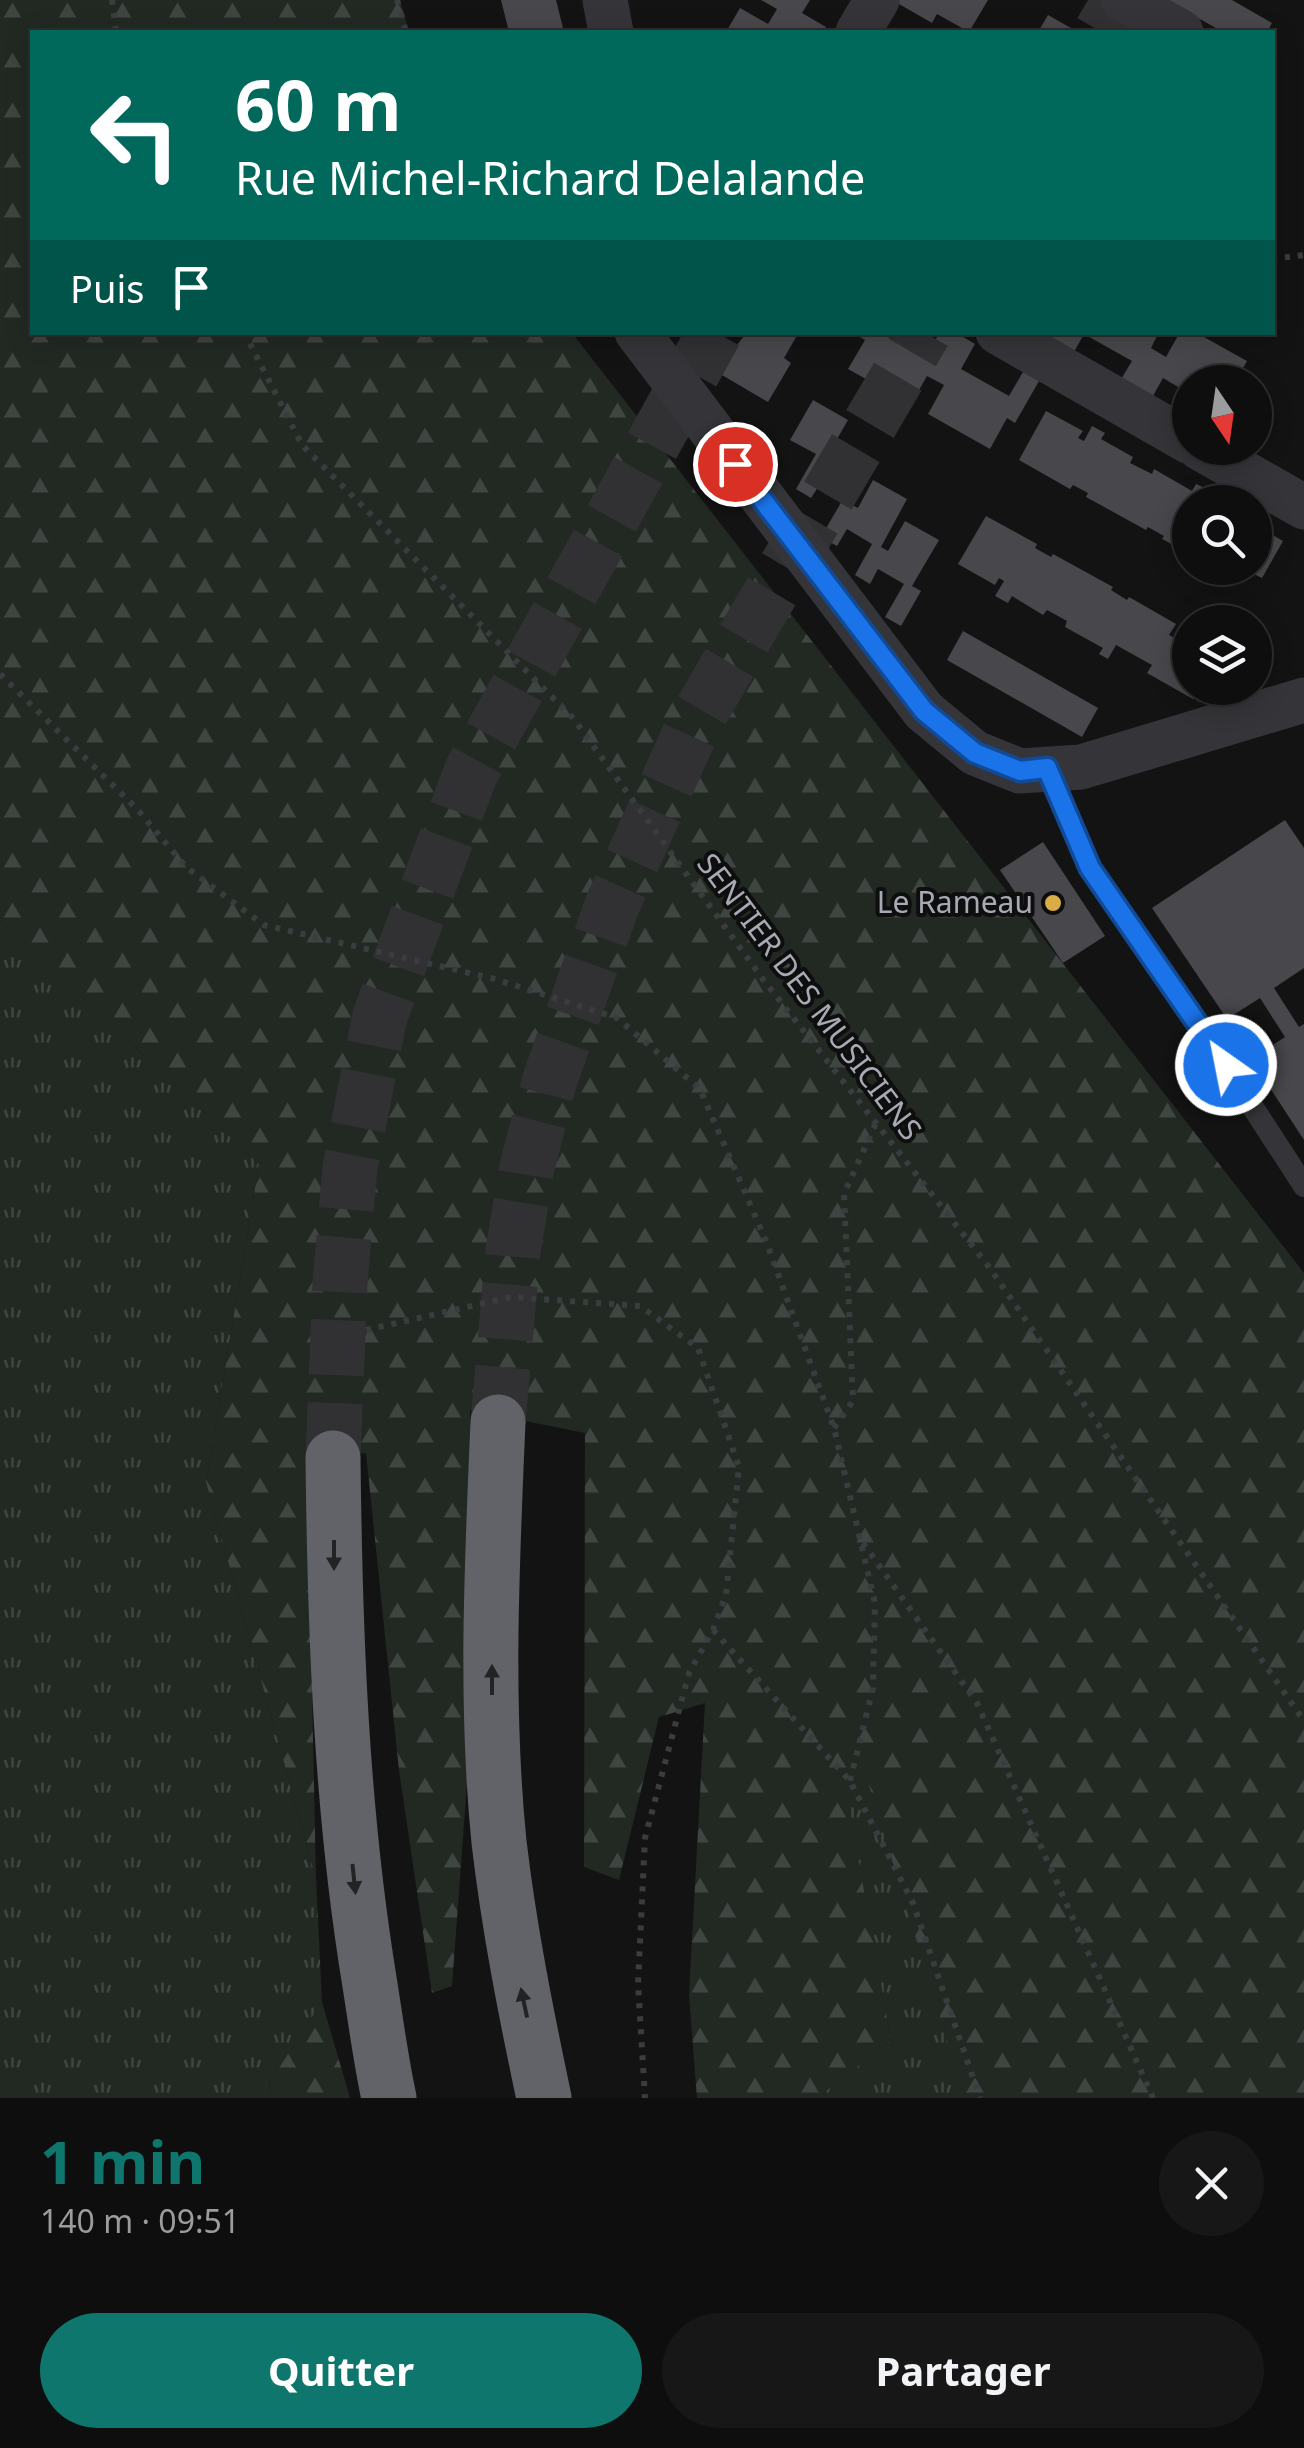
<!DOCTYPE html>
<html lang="fr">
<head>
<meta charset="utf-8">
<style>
	:root { --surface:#0e0e0f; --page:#171718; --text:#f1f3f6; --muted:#9b9c9e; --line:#2e2e2f; --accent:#0f766e }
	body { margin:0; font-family:"Noto Sans",sans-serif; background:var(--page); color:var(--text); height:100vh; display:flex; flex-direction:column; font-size:38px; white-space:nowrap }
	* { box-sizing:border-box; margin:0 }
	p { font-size:32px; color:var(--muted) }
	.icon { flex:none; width:55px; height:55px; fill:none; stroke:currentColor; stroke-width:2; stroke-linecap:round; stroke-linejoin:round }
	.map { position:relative; height:2098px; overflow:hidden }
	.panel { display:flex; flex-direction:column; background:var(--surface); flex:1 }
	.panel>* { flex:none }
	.top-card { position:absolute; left:30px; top:30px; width:1245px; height:305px; border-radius:0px; box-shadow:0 5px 25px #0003,0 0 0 2px var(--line); background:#00695c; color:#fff; overflow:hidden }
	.needle { width:65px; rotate:167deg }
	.controls { position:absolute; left:1172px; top:365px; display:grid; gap:20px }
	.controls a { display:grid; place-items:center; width:100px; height:100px; border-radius:50%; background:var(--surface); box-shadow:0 5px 25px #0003,0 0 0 2px var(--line); font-size:50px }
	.pin { position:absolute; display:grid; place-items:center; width:85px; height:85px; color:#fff; margin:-42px; border:5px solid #fff; border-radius:50%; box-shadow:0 2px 10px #0007 }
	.me { position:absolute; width:110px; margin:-55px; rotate:327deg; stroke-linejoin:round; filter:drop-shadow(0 0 8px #0008) }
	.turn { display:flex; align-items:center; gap:35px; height:210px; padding:0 40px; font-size:45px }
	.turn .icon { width:130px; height:130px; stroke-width:2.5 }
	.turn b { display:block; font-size:70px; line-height:85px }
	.then { display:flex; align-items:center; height:95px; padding:0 40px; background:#0003; gap:20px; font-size:38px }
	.round { display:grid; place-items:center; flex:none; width:105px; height:105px; border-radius:52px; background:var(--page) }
	.head { display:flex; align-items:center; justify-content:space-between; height:170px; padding:0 40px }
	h1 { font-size:60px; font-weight:700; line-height:75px; color:var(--accent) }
	.primary-button { display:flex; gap:20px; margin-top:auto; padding:20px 40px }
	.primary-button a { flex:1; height:115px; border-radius:60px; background:var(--accent); color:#fff; font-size:40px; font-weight:700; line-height:115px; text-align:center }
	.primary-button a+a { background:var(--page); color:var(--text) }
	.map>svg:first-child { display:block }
	.grass { fill:url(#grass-tufts) }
	.forest { fill:url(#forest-firs) }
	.building { fill:#48484c }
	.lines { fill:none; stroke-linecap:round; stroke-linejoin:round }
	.highway-tunnel { stroke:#313134; stroke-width:55; stroke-dasharray:55 28; stroke-linecap:butt }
	.path { stroke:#3b3c40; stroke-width:6; stroke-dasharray:5 8; stroke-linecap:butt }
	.lane { stroke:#353539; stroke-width:22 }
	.street { stroke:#353539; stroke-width:45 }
	.highway { stroke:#616369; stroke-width:55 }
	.oneway { fill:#232326 }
	.route-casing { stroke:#114b97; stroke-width:25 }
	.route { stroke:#1a73e8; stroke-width:18 }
	.poi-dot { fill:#daac46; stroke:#0e0e0f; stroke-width:4 }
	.labels { text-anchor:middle; stroke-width:8; stroke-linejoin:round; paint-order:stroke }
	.poi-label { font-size:30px; fill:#a7aab3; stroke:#0e0e0f; text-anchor:end }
	.street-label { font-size:30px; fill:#a7aab3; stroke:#0e0e0f }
</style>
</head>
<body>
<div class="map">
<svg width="1304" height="2098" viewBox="0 0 1304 2098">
	<defs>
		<pattern id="grass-tufts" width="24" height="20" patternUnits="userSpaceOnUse" patternTransform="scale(2.5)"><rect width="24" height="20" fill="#222923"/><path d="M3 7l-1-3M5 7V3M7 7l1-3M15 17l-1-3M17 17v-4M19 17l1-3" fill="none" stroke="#3f4541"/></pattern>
		<pattern id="forest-firs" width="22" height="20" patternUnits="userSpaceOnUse" patternTransform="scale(2.5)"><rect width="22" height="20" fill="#222923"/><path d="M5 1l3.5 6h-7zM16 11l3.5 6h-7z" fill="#3f4541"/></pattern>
	</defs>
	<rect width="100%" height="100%" fill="#131314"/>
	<path class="grass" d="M0,920L259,1164L206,1482L316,1878L322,2002L269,2083L271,2098H0Z
		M865,1768L965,2098H817L891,2040L844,1786Z"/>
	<path class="forest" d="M0,0H400L409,32H32V332L572,333L1304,1273V2098H965L864,1769L845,1786L891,2040L817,2098H697L689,1995L705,1703L659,1717L619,1880L584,1867L585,1433L470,1410L471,1729L452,1986L432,1993L399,1770L366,1453L307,1460L316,1878L206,1482L259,1164L0,920Z
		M322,2002L350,2098H271L269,2083Z"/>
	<path class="building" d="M501,0H556L564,32H509Z
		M761,0H810L802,13L826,27L823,32H726L740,8L768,24L777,9Z
		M892,0H988L969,32L937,14L932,23Z
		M1166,0H1232L1272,23L1267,32H1223Z
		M1048,15L1078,32H1038Z
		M747,332H799L784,358L791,363L768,402L688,355L700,336L730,354Z
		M851,332H896L929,351L940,332H955L975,344L961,369L1009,396L1023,372L1039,381L1015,423L1007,418L990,449L928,414L944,385L927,376L911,404L848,369L865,340Z
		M1044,332H1159L1151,348L1166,357L1180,332H1195L1247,361L1235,382H1190V394L1163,378L1149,403L1117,386L1132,361L1084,334L1070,359L1039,341Z
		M813,400L848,420L826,458L832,462L841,445L875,465L852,505L858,508L873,480L907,499L881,547L888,551L905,521L939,540L912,586L921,591L901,626L885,617L904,584L878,569L870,584L855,575L872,544L847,529L837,546L821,537L842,501L818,487L811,498L796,489L816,454L790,440Z
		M1046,411L1083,431L1078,438L1084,441L1092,426L1105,433L1101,439L1133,457L1130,463L1152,474L1154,469L1192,491L1196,484L1205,488L1197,502H1190V554L1162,539L1164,536L1148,527L1146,530L1086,497L1088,493L1073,485L1070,489L1019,460Z
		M986,516L1037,544L1035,548L1051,557L1053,554L1113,587L1111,590L1127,600L1129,597L1176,624L1169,635L1190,647V688H1200L1193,699L1147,673L1152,665L1116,645L1108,659L1099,654L1103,648L1065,627L1067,621L1047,610L1043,615L1012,596L1008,603L995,596L1004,581L999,578L995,585L958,564Z
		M1255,525L1283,541L1262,578L1242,568H1255Z
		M963,631L1098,708L1082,737L947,660Z
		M1285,820L1304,848V968L1274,988L1299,1027L1304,1024V1140L1251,1059L1285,1037L1260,998L1227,1019L1152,908Z
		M1043,842L1105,936L1063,963L1000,870Z"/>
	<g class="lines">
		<path class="highway-tunnel" d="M1101,32L1120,0
			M498,1422L513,1251L527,1167L550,1079L613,903L696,720L924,332
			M333,1458L340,1283L350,1167L380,1016L471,772L715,332"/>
		<path class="path" d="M112,0L116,32
			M397,0L406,32
			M1272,259L1304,255
			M244,332L302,445L573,718L762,978L989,1267L1304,1721
			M0,674L137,809L186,867L264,925L495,979L617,1018L700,1089L766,1241L834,1428L875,1603L873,1688L850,1781
			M366,1330L511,1297L640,1306L698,1348L739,1467L726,1595L713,1630L689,1673L645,1838L638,1984L645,2098
			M834,1428L853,1401L844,1194L876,1123
			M863,1543L977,1703L1153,2098
			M713,1630L850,1781L913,1903L980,2098"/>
		<path class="lane" d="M1047,769L1090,868L1206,1035L1304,1186"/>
		<path class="street" d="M605,0L611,32
			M1124,0L1181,32
			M858,32L877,0
			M637,332L924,711L975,753L1020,771L1081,767L1304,700
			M998,332L1190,442
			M1200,448L1304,507"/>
		<path class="highway" d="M498,1422C492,1562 485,1703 499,1842C509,1928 526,2013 544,2098
			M333,1458C335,1635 341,1809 370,1985C376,2023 381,2061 389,2098"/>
	</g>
	<defs><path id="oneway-solid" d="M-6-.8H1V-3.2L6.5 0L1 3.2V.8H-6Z" transform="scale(2.5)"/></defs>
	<g class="oneway">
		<use href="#oneway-solid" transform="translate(334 1555) rotate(90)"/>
		<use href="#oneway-solid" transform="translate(492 1680) rotate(-90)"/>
		<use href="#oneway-solid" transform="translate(354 1879) rotate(84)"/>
		<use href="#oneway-solid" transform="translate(524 2003) rotate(-102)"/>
	</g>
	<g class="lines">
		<g class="route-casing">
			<path id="route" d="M735,464L924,711L975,753L1020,771L1047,768L1090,868L1226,1065"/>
		</g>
		<use href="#route" class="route"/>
	</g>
	<circle class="poi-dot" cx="1053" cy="903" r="10"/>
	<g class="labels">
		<g class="poi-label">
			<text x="1033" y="913">Le Rameau</text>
		</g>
		<g class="street-label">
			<text transform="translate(809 997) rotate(53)" y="10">SENTIER DES MUSICIENS</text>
		</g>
	</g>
</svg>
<div class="controls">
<a><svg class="needle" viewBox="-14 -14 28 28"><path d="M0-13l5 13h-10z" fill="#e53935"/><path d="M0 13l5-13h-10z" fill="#9b9c9e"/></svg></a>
<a><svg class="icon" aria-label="search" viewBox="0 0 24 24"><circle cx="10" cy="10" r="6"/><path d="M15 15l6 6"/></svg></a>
<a><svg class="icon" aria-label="layers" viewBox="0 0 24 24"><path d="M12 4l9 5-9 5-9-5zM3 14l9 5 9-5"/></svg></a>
</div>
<div class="pin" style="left:735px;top:464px;background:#d93025"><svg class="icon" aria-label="arrive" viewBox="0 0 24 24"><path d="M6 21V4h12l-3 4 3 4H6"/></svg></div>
<svg class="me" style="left:1226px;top:1065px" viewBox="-20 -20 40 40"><circle r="17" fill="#1a73e8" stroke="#fff" stroke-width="3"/><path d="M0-11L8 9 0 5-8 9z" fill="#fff"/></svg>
<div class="top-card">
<div class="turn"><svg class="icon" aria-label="left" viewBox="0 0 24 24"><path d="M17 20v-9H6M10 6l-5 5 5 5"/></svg><div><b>60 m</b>Rue Michel-Richard Delalande</div></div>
<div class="then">Puis<svg class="icon" aria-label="arrive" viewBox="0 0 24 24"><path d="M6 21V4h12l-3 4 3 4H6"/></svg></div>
</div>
</div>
<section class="panel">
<div class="head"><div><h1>1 min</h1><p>140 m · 09:51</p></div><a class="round"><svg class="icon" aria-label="close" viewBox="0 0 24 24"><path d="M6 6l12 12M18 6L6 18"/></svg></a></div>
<div class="primary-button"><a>Quitter</a><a>Partager</a></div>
</section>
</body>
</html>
